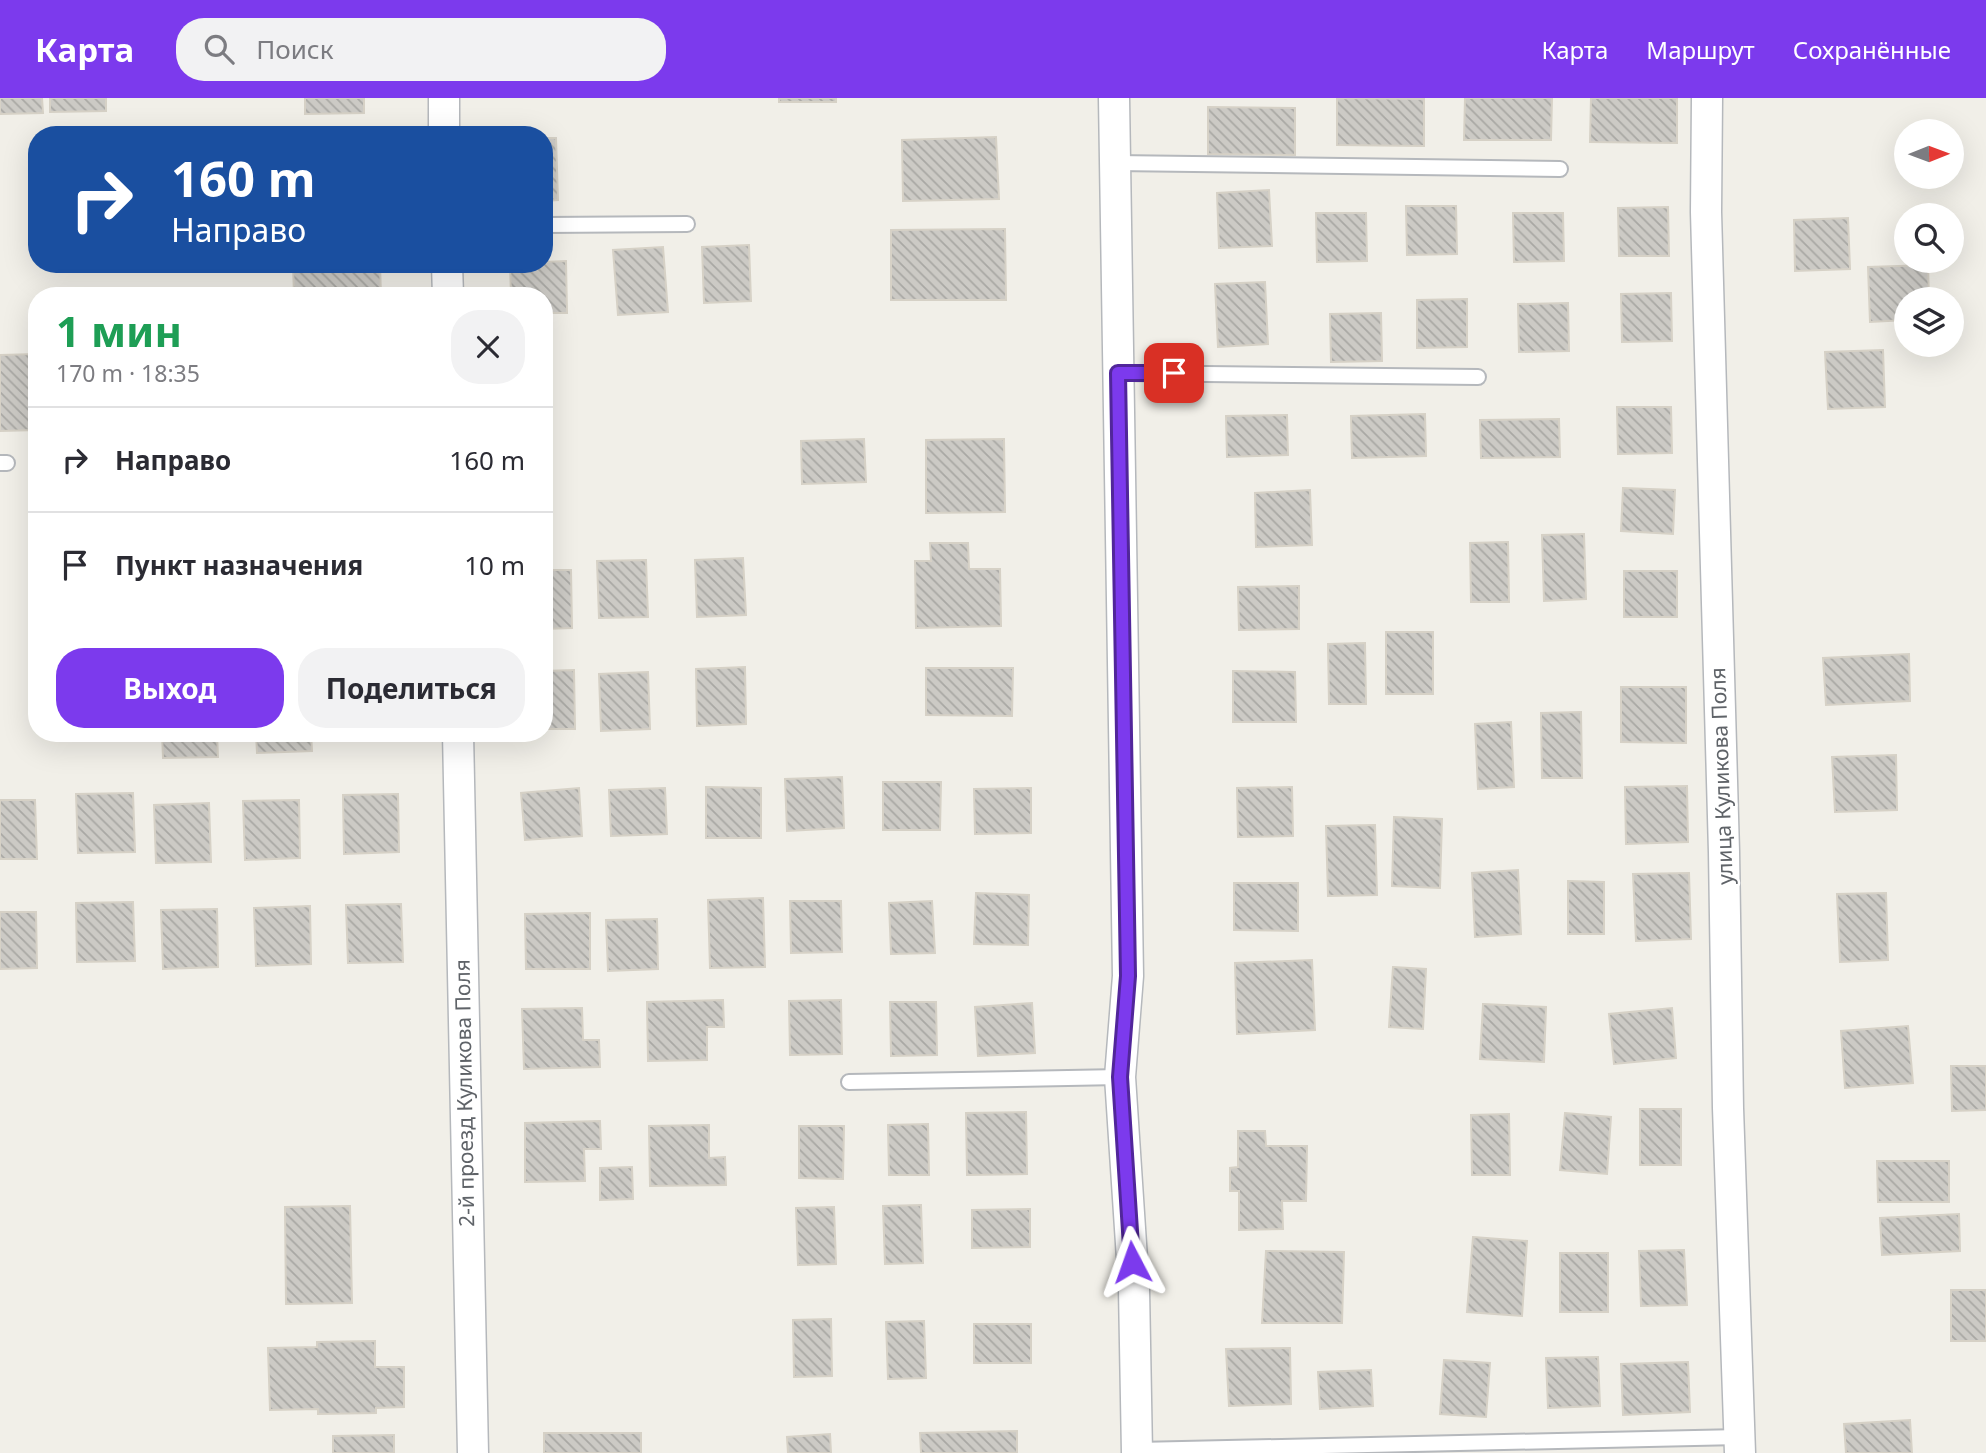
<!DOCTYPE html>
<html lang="ru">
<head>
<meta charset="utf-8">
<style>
	:root { --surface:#fff; --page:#f2f2f3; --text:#2b2b33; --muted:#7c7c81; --line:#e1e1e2; --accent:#7c3aed }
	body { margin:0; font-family:"Noto Sans",sans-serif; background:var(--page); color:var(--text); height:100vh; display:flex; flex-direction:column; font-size:26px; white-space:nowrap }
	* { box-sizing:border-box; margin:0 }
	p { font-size:23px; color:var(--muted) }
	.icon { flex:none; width:38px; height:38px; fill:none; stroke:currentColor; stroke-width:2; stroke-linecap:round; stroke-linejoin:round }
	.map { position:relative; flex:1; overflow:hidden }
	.side { position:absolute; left:28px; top:189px; width:525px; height:455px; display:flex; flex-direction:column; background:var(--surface); border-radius:28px; box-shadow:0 7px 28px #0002 }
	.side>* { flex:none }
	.banner { position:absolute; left:28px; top:28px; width:525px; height:147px; border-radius:28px; box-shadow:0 7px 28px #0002; background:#1a4fa0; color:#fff; overflow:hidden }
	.needle { width:46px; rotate:89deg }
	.controls { position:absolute; left:1894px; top:21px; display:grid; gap:14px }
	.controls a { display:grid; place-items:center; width:70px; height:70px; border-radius:50%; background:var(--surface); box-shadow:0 7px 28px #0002; font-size:35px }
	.pin { position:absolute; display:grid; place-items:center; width:60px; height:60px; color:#fff; margin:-30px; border-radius:14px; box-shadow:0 4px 10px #0006 }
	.me { position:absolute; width:77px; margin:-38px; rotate:356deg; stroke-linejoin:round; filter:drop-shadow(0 0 5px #0008) }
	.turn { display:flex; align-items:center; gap:24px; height:147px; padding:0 28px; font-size:32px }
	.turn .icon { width:91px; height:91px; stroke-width:2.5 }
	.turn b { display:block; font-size:49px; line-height:60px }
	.round { display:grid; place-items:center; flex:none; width:74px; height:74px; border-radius:28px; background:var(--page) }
	.summary { display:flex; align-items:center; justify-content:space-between; height:119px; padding:0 28px }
	h1 { font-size:42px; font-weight:700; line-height:52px; color:#1e9e55 }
	.primary-button { display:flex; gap:14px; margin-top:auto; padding:14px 28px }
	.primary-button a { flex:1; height:80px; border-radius:28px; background:var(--accent); color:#fff; font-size:28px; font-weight:700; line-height:80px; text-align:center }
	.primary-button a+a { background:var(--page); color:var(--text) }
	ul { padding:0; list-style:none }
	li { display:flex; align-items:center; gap:21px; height:105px; padding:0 28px; border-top:2px solid var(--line) }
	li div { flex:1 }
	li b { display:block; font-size:26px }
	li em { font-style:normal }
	header { display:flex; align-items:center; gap:42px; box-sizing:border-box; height:98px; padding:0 35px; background:var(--accent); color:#fff }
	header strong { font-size:33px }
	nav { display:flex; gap:38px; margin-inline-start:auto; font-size:24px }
	.search { width:490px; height:63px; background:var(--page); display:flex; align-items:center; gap:18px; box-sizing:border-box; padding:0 24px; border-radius:28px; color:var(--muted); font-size:26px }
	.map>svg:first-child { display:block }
	.building { fill:url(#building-back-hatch); stroke:#d6d1c6; stroke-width:2 }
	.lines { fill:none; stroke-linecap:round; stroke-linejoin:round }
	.service-casing { stroke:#b5b8bc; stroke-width:18 }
	.minor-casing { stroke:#b5b8bc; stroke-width:33 }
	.service { stroke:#fff; stroke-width:14 }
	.minor { stroke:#fff; stroke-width:30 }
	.route-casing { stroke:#51269a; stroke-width:18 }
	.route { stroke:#7c3aed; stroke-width:12 }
	.labels { text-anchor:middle; stroke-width:5; stroke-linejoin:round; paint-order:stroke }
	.street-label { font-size:21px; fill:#5f6368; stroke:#fff }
</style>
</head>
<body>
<header>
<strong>Карта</strong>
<div class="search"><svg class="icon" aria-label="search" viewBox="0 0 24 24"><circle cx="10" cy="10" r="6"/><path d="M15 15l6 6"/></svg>Поиск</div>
<nav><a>Карта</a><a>Маршрут</a><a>Сохранённые</a></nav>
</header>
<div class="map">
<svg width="1986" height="1355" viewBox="0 0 1986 1355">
	<defs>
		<pattern id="building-back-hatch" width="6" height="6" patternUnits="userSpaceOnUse" patternTransform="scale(1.75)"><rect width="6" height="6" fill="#cccac5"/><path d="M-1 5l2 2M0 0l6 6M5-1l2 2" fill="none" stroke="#a9a8a4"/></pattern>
	</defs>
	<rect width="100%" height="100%" fill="#f1efe8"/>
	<path class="building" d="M0,0H42L43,15L0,16Z
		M50,0H106V13L50,14Z
		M305,0H364V15L305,16Z
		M779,0H836V4H779Z
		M1337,0L1424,1V48L1337,47Z
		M1465,0H1552L1551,42H1464Z
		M1591,0H1677V45L1590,44Z
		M1208,9L1295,10V57L1208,56Z
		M996,39L999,101L903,103L902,42Z
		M544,40H556L558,102L544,103Z
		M1269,92L1272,148L1219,150L1217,95Z
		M1406,108H1456L1457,156L1407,157Z
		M1668,109L1669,158H1619L1618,110Z
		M1316,115H1366L1367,163L1317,164Z
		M1513,115H1563L1564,163L1514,164Z
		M1848,120L1850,171L1795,173L1794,122Z
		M1005,131L1006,202H891V132Z
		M749,147L751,203L704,205L702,149Z
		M663,149L668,214L618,217L613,152Z
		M566,163L567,215H544V198H511L510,166H544V164Z
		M293,166H380L381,198H294Z
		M1928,167L1929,201H1906V222L1870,224L1868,169Z
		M1265,184L1268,246L1218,249L1215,186Z
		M1671,195L1672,243L1622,244L1621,196Z
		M1467,201V249L1417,250V202Z
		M1568,205L1569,253L1519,254L1518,206Z
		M1381,215L1382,263L1331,264L1330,216Z
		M1883,252L1885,309L1828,311L1825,254Z
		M36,256L37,332L0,333V257Z
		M1617,309H1671L1672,355L1618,356Z
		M1425,316L1426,358L1352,360L1351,318Z
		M1287,317L1288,357L1227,359L1226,318Z
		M1559,321L1560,359L1481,360L1480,322Z
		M864,341L866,384L802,386L801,343Z
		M1004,341L1005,414L926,415V342Z
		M1623,390L1675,392L1673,436L1621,433Z
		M1310,392L1312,447L1256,449L1255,395Z
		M1584,436L1586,501L1544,503L1542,437Z
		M1508,444L1509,504H1471L1470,445Z
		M930,445H968L969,471H1000L1001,528L916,530L915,463H931Z
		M743,460L746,517L697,519L695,462Z
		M646,462L648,519L599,520L597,463Z
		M544,472H571L572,530L544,531Z
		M1624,473H1677V519H1624Z
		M1299,488V531L1239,532L1238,489Z
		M1386,534H1433V596H1386Z
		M1365,545L1366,606H1329L1328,546Z
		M1909,556L1910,603L1826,607L1823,560Z
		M745,569L746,626L697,628L696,571Z
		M926,570H1013L1012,618L926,617Z
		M574,572L575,631H544V573Z
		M1233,573L1295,574L1296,624H1233Z
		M648,574L650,631L601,633L599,576Z
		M1621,589H1686V645L1621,644Z
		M1581,614L1582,680H1542L1541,615Z
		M1511,624L1514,689L1478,691L1475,626Z
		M162,635H217L218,659L163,660Z
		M256,635H311L312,653L257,655Z
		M344,635H407V641L344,643Z
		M1896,657L1897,712L1835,714L1832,659Z
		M842,679L844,730L787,733L785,681Z
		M883,684H941L940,732H883Z
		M1687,688L1688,744L1626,746L1625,689Z
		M706,689L761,690V740H706Z
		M1292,689L1293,738L1238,739L1237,690Z
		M579,690L582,738L525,742L521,695Z
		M665,690L667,736L611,738L609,692Z
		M1031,690V735L975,736L974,691Z
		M133,695L135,754L78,755L76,696Z
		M398,696L399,754L344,756L343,697Z
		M0,702H35L37,761H0Z
		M299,702L300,760L245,762L243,703Z
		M209,705L211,764L156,765L154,707Z
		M1394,719L1442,721L1440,790L1392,788Z
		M1375,727L1377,797L1328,798L1326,728Z
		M1518,772L1521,836L1475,839L1472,775Z
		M1689,775L1691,841L1636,843L1633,776Z
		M1568,783L1604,784V836H1568Z
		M1234,785H1298V833L1234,832Z
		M976,795L1029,797L1028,847L974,846Z
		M1886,795L1888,862L1840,864L1837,796Z
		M763,800L765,869L710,870L708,802Z
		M790,803H841L842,854L791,855Z
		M932,803L935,855L891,856L889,805Z
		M133,804L135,863L77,864L76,805Z
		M401,806L403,864L348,865L346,807Z
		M310,808L311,866L256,868L254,810Z
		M217,811L218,869L163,871L161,812Z
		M0,814H36L37,870L0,871Z
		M590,815V871H526L525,816Z
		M657,821L658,871L608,873L606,822Z
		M1312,862L1315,932L1237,936L1235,865Z
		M1393,869L1426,871L1423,931L1389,929Z
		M723,902L724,929H707V962L648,963L647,904Z
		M841,902L842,956L790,957L789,903Z
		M890,904H936L937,957L891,958Z
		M1032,905L1035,955L978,958L975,909Z
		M1483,906L1546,909L1544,964L1480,961Z
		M582,910L583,942H599L600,969L524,971L522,911Z
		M1672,910L1676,960L1614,966L1609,916Z
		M1908,928L1913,985L1845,990L1841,933Z
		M1951,968H1986V1012L1952,1013Z
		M1640,1011H1681V1067H1640Z
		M1026,1014L1027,1076L967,1077L966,1015Z
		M1565,1015L1611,1019L1607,1076L1560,1072Z
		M1509,1016L1510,1077H1472L1471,1017Z
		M600,1023L601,1051H584L585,1083L525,1084V1025Z
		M928,1026L929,1077H889L888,1027Z
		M709,1027V1060L725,1059L726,1087L650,1088L649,1028Z
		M799,1028H844L843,1081L799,1080Z
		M1238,1033H1265L1266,1048H1307L1306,1103H1282L1283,1131L1239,1132V1093H1230V1070L1238,1069Z
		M1877,1063H1949V1104H1878Z
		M632,1069L633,1101L600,1102V1070Z
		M921,1107L923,1165L885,1166L883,1108Z
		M350,1108L352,1205L286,1206L285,1109Z
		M834,1109L836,1166L798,1167L796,1110Z
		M1030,1111V1149L972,1150V1112Z
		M1959,1116L1960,1153L1882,1157L1880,1120Z
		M1473,1139L1527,1143L1522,1218L1467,1214Z
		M1684,1152L1687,1207L1641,1208L1639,1153Z
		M1266,1153L1344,1154L1342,1225H1262Z
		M1560,1155H1608V1214H1560Z
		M1951,1192H1986V1243H1951Z
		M831,1221L832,1278L794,1279L793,1222Z
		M924,1223L926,1280L888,1281L886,1224Z
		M974,1226H1031V1265H974Z
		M375,1243V1269H404V1309L376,1310V1315L318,1316V1311L270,1312L268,1250L317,1249V1244Z
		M1290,1250L1291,1306L1229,1308L1226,1251Z
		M1598,1259L1600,1308L1548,1310L1546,1260Z
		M1444,1262L1490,1265L1486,1319L1440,1316Z
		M1688,1264L1690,1314L1623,1317L1621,1266Z
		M1371,1272L1373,1308L1320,1311L1318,1274Z
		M1910,1322L1912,1355H1846L1844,1326Z
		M1017,1333V1355H921L920,1335Z
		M544,1335H641V1355H544Z
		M830,1336L831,1355H788L787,1339Z
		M394,1337V1355H333V1338Z"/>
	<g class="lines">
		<g class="service-casing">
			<path id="service" d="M1115,65L1560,71
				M544,127L687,126
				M1118,275L1478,279
				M0,365H7
				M849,984L1120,979
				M1137,1352L1740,1339"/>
		</g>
		<g class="minor-casing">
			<path id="minor" d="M444,0V37
				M1114,0L1128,878L1120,979L1134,1191L1137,1355
				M1707,0L1706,114L1724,754L1728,1010L1740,1355
				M447,166L448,198
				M458,635L473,1355"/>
		</g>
		<use href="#service" class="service"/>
		<use href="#minor" class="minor"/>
	</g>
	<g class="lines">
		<g class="route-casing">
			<path id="route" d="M1132,1164L1120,979L1128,878L1118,275H1174"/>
		</g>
		<use href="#route" class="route"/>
	</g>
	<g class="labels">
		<g class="street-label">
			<text transform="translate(1722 678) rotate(-92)" y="7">улица Куликова Поля</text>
			<text transform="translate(465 995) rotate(-91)" y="7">2-й проезд Куликова Поля</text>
		</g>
	</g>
</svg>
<div class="controls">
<a><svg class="needle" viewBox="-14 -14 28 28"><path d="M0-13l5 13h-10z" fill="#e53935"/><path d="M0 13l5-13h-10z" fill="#7c7c81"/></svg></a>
<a><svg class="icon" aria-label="search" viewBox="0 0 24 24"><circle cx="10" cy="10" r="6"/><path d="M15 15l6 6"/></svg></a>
<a><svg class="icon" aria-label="layers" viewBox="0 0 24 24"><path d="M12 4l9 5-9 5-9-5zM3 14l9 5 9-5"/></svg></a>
</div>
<div class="pin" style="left:1174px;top:275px;background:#d93025"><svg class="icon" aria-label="arrive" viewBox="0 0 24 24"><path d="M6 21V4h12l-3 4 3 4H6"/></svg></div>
<svg class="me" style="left:1132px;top:1164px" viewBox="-20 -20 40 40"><path d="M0-17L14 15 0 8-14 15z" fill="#7c3aed" stroke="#fff" stroke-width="4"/></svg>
<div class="banner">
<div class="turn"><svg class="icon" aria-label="right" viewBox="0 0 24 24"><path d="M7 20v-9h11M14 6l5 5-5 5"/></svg><div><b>160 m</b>Направо</div></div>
</div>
<section class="side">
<div class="summary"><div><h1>1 мин</h1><p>170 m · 18:35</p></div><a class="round"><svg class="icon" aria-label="close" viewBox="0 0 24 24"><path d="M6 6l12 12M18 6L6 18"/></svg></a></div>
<ul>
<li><svg class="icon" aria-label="right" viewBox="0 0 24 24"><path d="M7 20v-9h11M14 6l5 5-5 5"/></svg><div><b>Направо</b></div><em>160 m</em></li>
<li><svg class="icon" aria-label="arrive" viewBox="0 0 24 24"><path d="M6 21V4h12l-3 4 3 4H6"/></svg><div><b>Пункт назначения</b></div><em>10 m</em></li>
</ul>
<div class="primary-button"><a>Выход</a><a>Поделиться</a></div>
</section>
</div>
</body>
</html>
